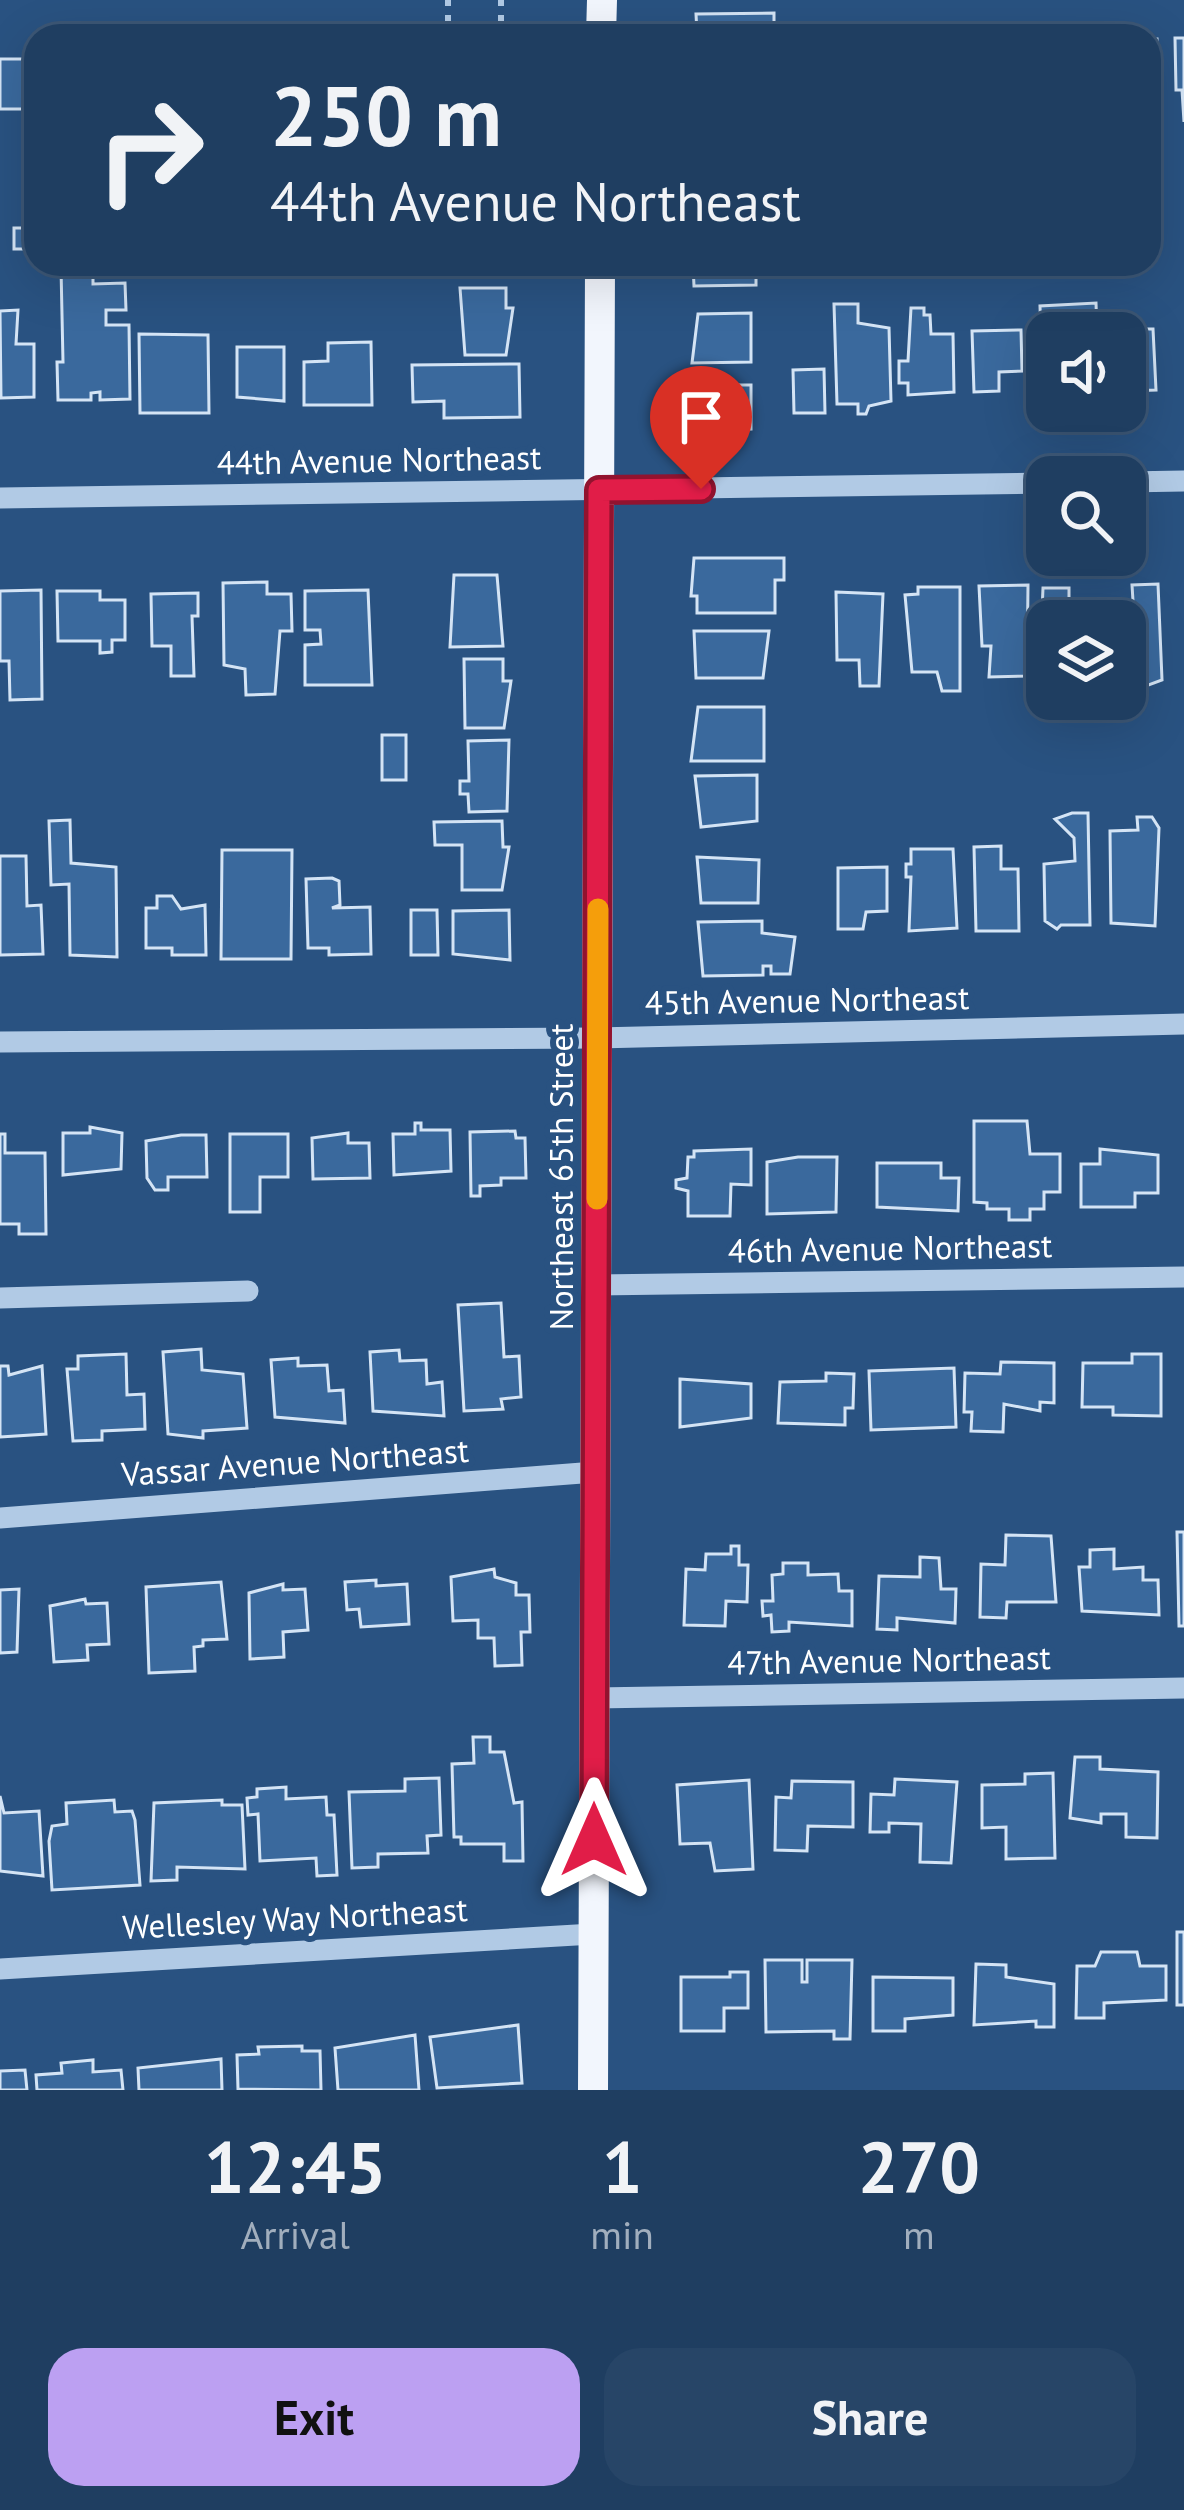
<!DOCTYPE html>
<html lang="en">
<head>
<meta charset="utf-8">
<style>
	:root { --surface:#1f3e61; --page:#274567; --text:#f1f3f6; --muted:#a1aebd; --line:#3c5776; --accent:#bca0f2 }
	body { margin:0; font-family:"PT Sans",sans-serif; background:var(--page); color:var(--text); height:100vh; display:flex; flex-direction:column; font-size:45px; white-space:nowrap }
	* { box-sizing:border-box; margin:0 }
	p { font-size:39px; color:var(--muted) }
	.icon { flex:none; width:66px; height:66px; fill:none; stroke:currentColor; stroke-width:2; stroke-linecap:round; stroke-linejoin:round }
	.map { position:relative; height:2090px; overflow:hidden }
	.sheet { display:flex; flex-direction:column; background:var(--surface); flex:1 }
	.sheet>* { flex:none }
	.hud { position:absolute; left:24px; top:24px; width:1137px; height:252px; border-radius:36px; box-shadow:0 12px 48px #0002,0 0 0 3px var(--line); background:#1f3e61; color:var(--text); overflow:hidden }
	.controls { position:absolute; left:1026px; top:312px; display:grid; gap:24px }
	.controls a { display:grid; place-items:center; width:120px; height:120px; border-radius:24px; background:var(--surface); box-shadow:0 12px 48px #0002,0 0 0 3px var(--line); font-size:60px }
	.pin { position:absolute; display:grid; place-items:center; width:102px; height:102px; color:#fff; margin:-123px -51px; border-radius:50% 50% 50% 0; rotate:-45deg; box-shadow:0 0 12px #0007 }
	.pin .icon { rotate:45deg }
	.me { position:absolute; width:132px; margin:-66px; rotate:0deg; stroke-linejoin:round; filter:drop-shadow(0 0 9px #0008) }
	.turn { display:flex; align-items:center; gap:42px; height:252px; padding:0 48px; font-size:54px }
	.turn .icon { width:156px; height:156px; stroke-width:2.5 }
	.turn b { display:block; font-size:84px; line-height:102px }
	.eta { display:flex; justify-content:space-evenly; align-items:center; height:204px; text-align:center }
	.eta b { font-size:72px; font-weight:700; line-height:84px }
	.action { display:flex; gap:24px; margin-top:auto; padding:24px 48px }
	.action a { flex:1; height:138px; border-radius:36px; background:var(--accent); color:#111; font-size:48px; font-weight:700; line-height:138px; text-align:center }
	.action a+a { background:var(--page); color:var(--text) }
	.map>svg:first-child { display:block }
	.building { fill:#3a699d; stroke:#d4e4f5; stroke-width:3 }
	.lines { fill:none; stroke-linecap:round; stroke-linejoin:round }
	.path { stroke:#b1cae5; stroke-width:6; stroke-dasharray:6 9; stroke-linecap:butt }
	.minor { stroke:#b1cae5; stroke-width:21 }
	.major { stroke:#f2f6fd; stroke-width:30 }
	.route-casing { stroke:#92132f; stroke-width:30 }
	.route { stroke:#e11d48; stroke-width:21 }
	.slow { stroke:#f59e0b; stroke-width:21 }
	.labels { text-anchor:middle; stroke-width:12; stroke-linejoin:round; paint-order:stroke }
	.street-label { font-size:33px; fill:#fff; stroke:#295281 }
</style>
</head>
<body>
<div class="map">
<svg width="1184" height="2090" viewBox="0 0 1184 2090">
	<rect width="100%" height="100%" fill="#295281"/>
	<path class="building" d="M774,13V36H689L697,34L696,14Z
		M1175,38H1184V122L1182,90H1176Z
		M1149,39H1157L1158,109L1149,110Z
		M0,59H36V109H0Z
		M14,228H36V249H14Z
		M449,264H502V276H449Z
		M693,264H777V266L756,270V285L694,286Z
		M93,267V284L125,283L126,310H106V325H129L130,399L100,400V392L91,393V400H58L57,362H63L61,268Z
		M460,288H506V308H513L506,355H465Z
		M1096,303L1097,333H1047V371H1042L1040,306Z
		M834,304H858V323L889,328L891,401L869,406L866,414H858V404H837Z
		M911,308H924V315H930L931,334H953L954,392L908,395V383H899V361H908Z
		M18,310L16,344H34V397L1,398L0,311Z
		M751,313V362L692,363L698,314Z
		M1106,329H1153L1156,390L1125,391V333Z
		M1021,330L1022,371L999,372V391L974,392L972,331Z
		M139,334L208,335L209,413H140Z
		M371,342L372,405H304V362L328,361V343Z
		M237,347H284V401L237,397Z
		M519,364L520,417L444,418V401L413,402L412,365Z
		M824,369L825,413H794L793,370Z
		M692,385H751V429L690,432L683,402H693Z
		M694,558H784V580H775V613H697V596H691Z
		M454,575H497L503,646L450,647Z
		M267,582V594H291L292,631H280L275,694L246,695L245,669L224,665L223,583Z
		M1158,584L1162,680L1146,686L1133,681L1132,654H1125V621H1109L1108,612H1122V601H1133L1132,585Z
		M1028,585L1027,676L989,677L991,646H982L979,586Z
		M918,587H960V691H942L937,672H912L905,595L918,594Z
		M1043,588H1069V601H1078V613L1090,612V621H1047V659L1041,635Z
		M41,590L42,699L10,700L9,661H0V591Z
		M368,590L372,685H305V645L321,644L320,630H305V591Z
		M57,591H100V600H125V640H112V652L100,653V641H58Z
		M836,592L883,594L879,686H860L859,660H837Z
		M198,593V616H192L194,676H171V646H152L151,594Z
		M694,631H769L763,678H696Z
		M464,659H503V681H511L504,728H465Z
		M698,707H764V761H691Z
		M382,735H406V780H382Z
		M509,740L507,811L469,812L468,794H460V781H469L468,741Z
		M757,775V821L701,827L695,776Z
		M1072,813H1088L1090,925H1061L1057,929L1045,921L1044,864L1075,861L1074,838L1055,819Z
		M1137,817H1152L1159,828L1155,926L1111,923L1110,831L1138,830Z
		M70,820L71,863L116,867L117,957L70,955L69,884L51,885L49,821Z
		M502,821L503,847H509L502,890H462V845H435L434,822Z
		M1001,846V869H1018L1019,931H976L974,847Z
		M911,849H953L957,928L909,931L911,877H906V864H911Z
		M222,850H292L291,959H221Z
		M0,856H26L27,906L41,905L43,954L0,955Z
		M697,857L759,860L758,903H701Z
		M887,867V911L866,912L863,929H838V868Z
		M332,878L339,881L340,905L332,908L370,907L371,954L329,955V948H308L306,879Z
		M157,896H172L181,909L205,905L206,955H172V948H146V908H157Z
		M411,910H437L438,955H411Z
		M509,910L510,960L453,954V911Z
		M762,921V933L795,937L790,974H771V966H763V975L703,976L698,922Z
		M974,1121H1027L1030,1154H1060V1192H1044V1209H1030V1220H1009V1209H987V1203L974,1202Z
		M415,1123H421V1130H450L451,1171L394,1175L393,1134H415Z
		M90,1127L122,1133L121,1169L63,1175V1133H90Z
		M515,1131L516,1138H525L526,1178H501V1185L480,1186V1196H471L470,1132Z
		M348,1133V1143H369L370,1178L313,1179L312,1138Z
		M0,1134H5V1153H45L46,1234H19V1224H0Z
		M230,1134H288V1177H260V1212H230Z
		M181,1135H206L207,1177H168V1190H155L147,1178L146,1141Z
		M751,1149V1185L731,1184L730,1216H688V1191L676,1188V1180L687,1178L688,1157H694V1151Z
		M1100,1149L1158,1155V1193H1135V1207H1081V1164H1100Z
		M798,1157H837L836,1212L767,1214V1162Z
		M877,1163H941V1178H959L958,1211L877,1207Z
		M501,1303L504,1357L519,1356L521,1397L501,1399L503,1409L464,1411L458,1305Z
		M201,1349L202,1370L243,1374L247,1428L203,1431V1438L168,1434L163,1352Z
		M399,1350L400,1361L426,1360L427,1384L442,1382L444,1416L373,1411L370,1352Z
		M126,1354L127,1395L144,1394L145,1429L102,1431V1440L73,1441L67,1369H78V1356Z
		M1132,1354H1161V1416L1113,1415V1407H1082L1083,1363H1132Z
		M298,1358V1366L327,1365L329,1391L343,1390L345,1423L275,1417L271,1360Z
		M1001,1362L1054,1363V1403L1040,1402V1411L1004,1404L1003,1432L971,1431L972,1412H964L965,1373L1000,1374Z
		M0,1366H8L9,1375L42,1366L46,1434L0,1437Z
		M954,1368L956,1427L871,1430L869,1371Z
		M826,1373L854,1374L853,1408H845V1425L778,1423L780,1382L826,1381Z
		M680,1379L751,1384V1418L680,1427Z
		M1177,1532H1184V1626H1179Z
		M1006,1535L1051,1536L1056,1602H1007L1006,1618L980,1617L981,1564L1005,1565Z
		M731,1546H739V1565H748L747,1602L726,1601L725,1626L684,1625L686,1569L705,1570L706,1554H731Z
		M1114,1549V1569L1143,1567V1580H1158L1159,1615L1082,1611L1079,1567H1090V1550Z
		M920,1557L939,1558L941,1589H956L955,1623L897,1618V1630L877,1629L879,1576L920,1577Z
		M783,1563H808V1575L838,1574L839,1591H852V1626L789,1622V1631L772,1632L771,1615L763,1616L762,1601H773L772,1575L783,1574Z
		M494,1569L495,1577L516,1583V1595H529L530,1632H521L522,1665L495,1666L494,1638H478V1620L453,1621L451,1577Z
		M376,1580V1586L407,1584L409,1624L361,1627L359,1609L347,1610L345,1582Z
		M221,1582L227,1639L203,1640V1646L194,1647L195,1671L149,1673L146,1587Z
		M283,1584V1590L305,1589L308,1630L283,1632L284,1657L250,1659L249,1593Z
		M19,1589L17,1652L0,1653V1590Z
		M85,1599L86,1604L107,1603L109,1644L87,1645L88,1660L54,1662L50,1606Z
		M473,1737H490V1752H504L514,1803L522,1802L523,1861H504V1844H461V1837H454L452,1764L474,1763Z
		M1075,1757H1100V1769L1158,1772L1157,1838L1126,1837V1814H1101V1823L1070,1818Z
		M1053,1773L1055,1858L1006,1859V1827L982,1828V1785L1025,1784V1774Z
		M439,1778L441,1835L427,1836L428,1853L378,1854V1867L352,1868L349,1792L405,1791V1779Z
		M895,1779L957,1782L951,1863L920,1862L921,1824L889,1823V1832H870L871,1794L894,1795Z
		M749,1780L753,1869L715,1871L710,1843L680,1844L677,1785Z
		M792,1781L853,1782V1827L808,1826L807,1851L775,1850L776,1797L791,1798Z
		M286,1787V1799L326,1797L327,1815H334L337,1875L317,1876L316,1858L260,1861L258,1814L248,1815L247,1798L257,1797V1789Z
		M0,1796L4,1813L39,1811L43,1876L0,1871Z
		M114,1800L115,1812L132,1811L135,1820L140,1885L52,1890L49,1841L52,1826L67,1824L66,1803Z
		M222,1800V1805H242L245,1869L177,1867V1880L151,1881L154,1803Z
		M1177,1932H1184V2005H1177Z
		M1101,1952H1137L1140,1966H1166V2000L1104,2003V2018H1076L1077,1966H1095Z
		M765,1960H802V1982H807V1960H852L850,2039H834V2031L766,2032Z
		M976,1964L1006,1965V1977L1054,1984V2027H1036V2021L974,2025Z
		M730,1972H748V2008H724V2031H681V1977H730Z
		M873,1977L953,1978V2015L905,2019V2031H873Z
		M518,2025L522,2083L437,2088L430,2037Z
		M415,2035L419,2090H338L335,2048Z
		M302,2046V2051H320L321,2090L238,2089L237,2055L259,2054L258,2047Z
		M221,2059L222,2090H139L138,2068Z
		M93,2060V2072L121,2070L123,2090H37L36,2075L62,2073L61,2063Z
		M25,2070L27,2090H0V2071Z"/>
	<g class="lines">
		<path class="path" d="M448,0V36
			M501,0V32"/>
		<path class="minor" d="M1125,482L1184,481
			M0,498L1047,483
			M0,1042L597,1038L1184,1024
			M596,1285L1184,1277
			M0,1298L248,1291
			M0,1518L595,1472
			M595,1698L1184,1688
			M0,1969L593,1934"/>
		<path class="major" d="M601,36L602,0
			M593,2090L600,264"/>
	</g>
	<g class="lines">
		<g class="route-casing">
			<path id="route" d="M594,1840L599,490L701,489"/>
		</g>
		<use href="#route" class="route"/>
		<path class="slow" d="M597,1199L598,909"/>
	</g>
	<g class="labels">
		<g class="street-label">
			<text transform="translate(379 460) rotate(-1)" y="12">44th Avenue Northeast</text>
			<text transform="translate(807 1000) rotate(-1)" y="12">45th Avenue Northeast</text>
			<text transform="translate(561 1177) rotate(-90)" y="12">Northeast 65th Street</text>
			<text transform="translate(890 1248) rotate(-1)" y="12">46th Avenue Northeast</text>
			<text transform="translate(295 1462) rotate(-4)" y="12">Vassar Avenue Northeast</text>
			<text transform="translate(889 1660) rotate(-1)" y="12">47th Avenue Northeast</text>
			<text transform="translate(295 1918) rotate(-3)" y="12">Wellesley Way Northeast</text>
		</g>
	</g>
</svg>
<div class="controls">
<a><svg class="icon" aria-label="sound" viewBox="0 0 24 24"><path d="M4 9h4l5-4v14l-5-4H4zM17 9q2 3 0 6"/></svg></a>
<a><svg class="icon" aria-label="search" viewBox="0 0 24 24"><circle cx="10" cy="10" r="6"/><path d="M15 15l6 6"/></svg></a>
<a><svg class="icon" aria-label="layers" viewBox="0 0 24 24"><path d="M12 4l9 5-9 5-9-5zM3 14l9 5 9-5"/></svg></a>
</div>
<div class="pin" style="left:701px;top:489px;background:#d93025"><svg class="icon" aria-label="arrive" viewBox="0 0 24 24"><path d="M6 21V4h12l-3 4 3 4H6"/></svg></div>
<svg class="me" style="left:594px;top:1840px" viewBox="-20 -20 40 40"><path d="M0-17L14 15 0 8-14 15z" fill="#e11d48" stroke="#fff" stroke-width="4"/></svg>
<div class="hud">
<div class="turn"><svg class="icon" aria-label="right" viewBox="0 0 24 24"><path d="M7 20v-9h11M14 6l5 5-5 5"/></svg><div><b>250 m</b>44th Avenue Northeast</div></div>
</div>
</div>
<section class="sheet">
<div class="eta">
<div><b>12:45</b><p>Arrival</p></div>
<div><b>1</b><p>min</p></div>
<div><b>270</b><p>m</p></div>
</div>
<div class="action"><a>Exit</a><a>Share</a></div>
</section>
</body>
</html>
